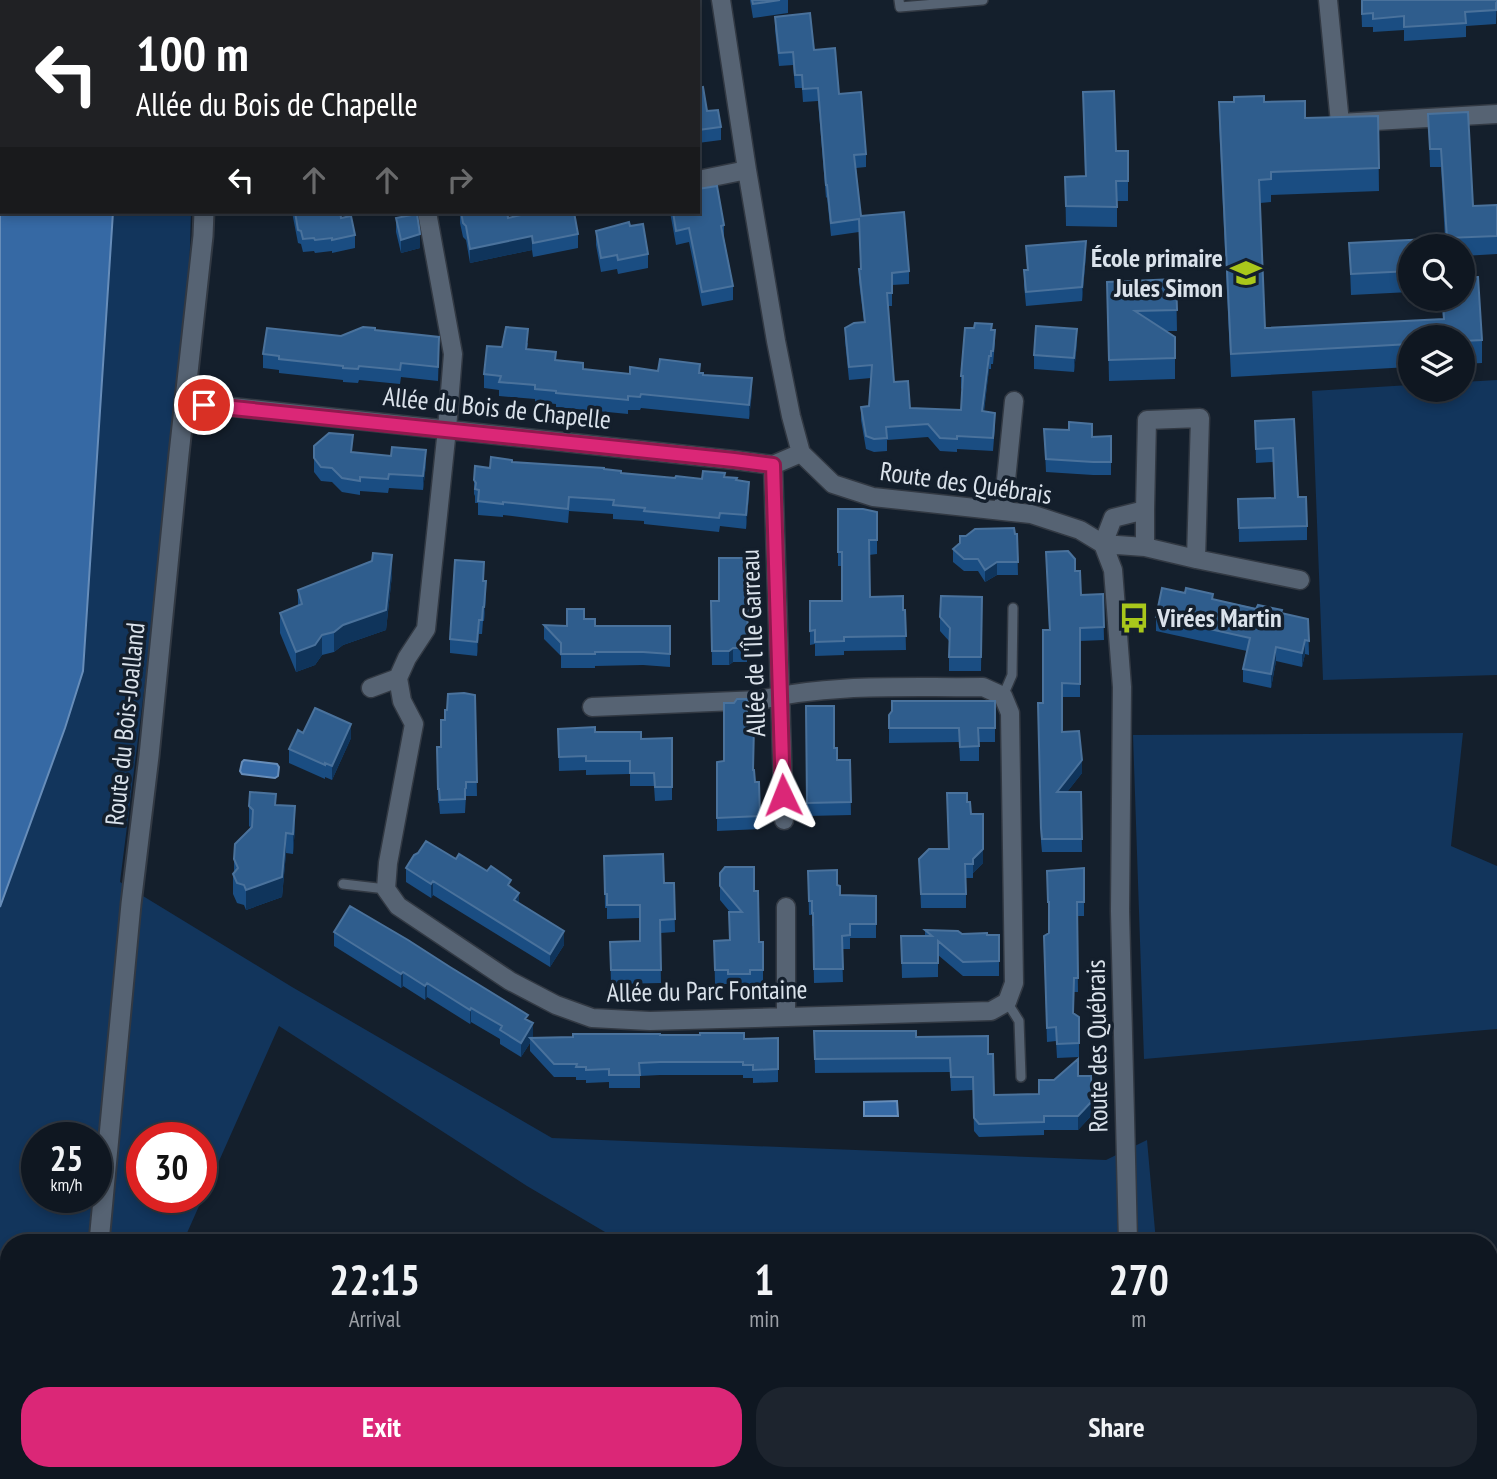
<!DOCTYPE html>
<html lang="en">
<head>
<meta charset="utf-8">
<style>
	:root { --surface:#0f1721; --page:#1d242e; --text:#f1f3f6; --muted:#9b9fa5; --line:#2f363f; --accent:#db2777 }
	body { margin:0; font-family:"PT Sans Narrow",sans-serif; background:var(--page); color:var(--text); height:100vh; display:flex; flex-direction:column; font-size:26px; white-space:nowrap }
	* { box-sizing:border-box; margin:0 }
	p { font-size:23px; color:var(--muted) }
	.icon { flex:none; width:38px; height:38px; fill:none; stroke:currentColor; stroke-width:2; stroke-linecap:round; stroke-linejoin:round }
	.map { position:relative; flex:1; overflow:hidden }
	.details { position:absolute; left:0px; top:1234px; width:1498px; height:247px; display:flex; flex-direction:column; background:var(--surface); border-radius:28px 28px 0 0; box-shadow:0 4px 10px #0003,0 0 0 2px var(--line) }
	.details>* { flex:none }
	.top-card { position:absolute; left:0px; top:0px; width:700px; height:214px; box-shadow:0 4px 10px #0003,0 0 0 2px var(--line); background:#202124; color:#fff; overflow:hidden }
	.fabs { position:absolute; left:1398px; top:234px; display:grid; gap:14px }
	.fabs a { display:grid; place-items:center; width:77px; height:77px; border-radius:50%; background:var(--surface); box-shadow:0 4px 10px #0003,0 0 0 2px var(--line); font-size:35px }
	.speed { position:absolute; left:21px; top:1122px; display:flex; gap:14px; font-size:35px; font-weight:700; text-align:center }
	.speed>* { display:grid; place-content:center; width:91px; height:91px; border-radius:50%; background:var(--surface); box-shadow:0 4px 10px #0003,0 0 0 2px var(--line); line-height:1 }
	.speed small { font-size:18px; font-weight:400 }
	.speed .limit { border:10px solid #d22; background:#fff; color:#111 }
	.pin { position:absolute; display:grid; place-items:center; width:60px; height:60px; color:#fff; margin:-30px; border:4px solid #fff; border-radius:50%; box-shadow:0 2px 7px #0007 }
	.me { position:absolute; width:77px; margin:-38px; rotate:358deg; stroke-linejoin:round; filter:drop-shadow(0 0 5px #0008) }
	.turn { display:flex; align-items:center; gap:24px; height:147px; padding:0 21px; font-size:32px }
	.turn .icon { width:91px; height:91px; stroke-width:2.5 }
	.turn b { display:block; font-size:49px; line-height:60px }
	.lanes { display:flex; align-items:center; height:66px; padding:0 21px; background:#0003; justify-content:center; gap:35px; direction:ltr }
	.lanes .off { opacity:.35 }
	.eta { display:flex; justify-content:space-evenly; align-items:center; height:119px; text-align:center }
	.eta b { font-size:42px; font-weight:800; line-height:49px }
	.primary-button { display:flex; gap:14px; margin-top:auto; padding:14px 21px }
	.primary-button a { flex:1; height:80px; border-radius:28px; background:var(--accent); color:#fff; font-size:28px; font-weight:800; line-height:80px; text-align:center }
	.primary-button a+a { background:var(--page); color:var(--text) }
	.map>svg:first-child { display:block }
	.green { fill:#12355c; fill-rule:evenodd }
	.water { fill:#3669a4; stroke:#678db9; stroke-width:2 }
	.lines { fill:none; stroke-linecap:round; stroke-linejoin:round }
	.service-casing { stroke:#323943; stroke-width:12 }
	.minor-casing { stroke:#323943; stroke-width:21 }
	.tertiary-casing { stroke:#323943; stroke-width:23 }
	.service { stroke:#566373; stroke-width:9 }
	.minor { stroke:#566373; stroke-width:18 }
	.tertiary { stroke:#566373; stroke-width:19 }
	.wall { fill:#1a4d82 }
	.shaded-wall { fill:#0f345b }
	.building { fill:#2f5d8d; stroke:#4a729c; stroke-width:2 }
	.route-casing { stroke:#8e194d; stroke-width:18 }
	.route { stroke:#db2777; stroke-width:12 }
	.labels { text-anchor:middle; stroke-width:7; stroke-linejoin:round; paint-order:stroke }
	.poi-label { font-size:26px; font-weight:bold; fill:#dae2eb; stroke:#141f2c; text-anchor:end }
	.street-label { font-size:26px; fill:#dae2eb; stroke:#141f2c }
</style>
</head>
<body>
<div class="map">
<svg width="1497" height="1479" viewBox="0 0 1497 1479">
	<rect width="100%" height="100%" fill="#141f2c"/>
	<path class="green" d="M113,212H191L189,280L146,675L120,882L292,987L552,1138L1106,1160L1147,1140L1156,1242H622L527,1186L279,1026L183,1242H9V1472H65L64,1479H0V907L65,728L83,671ZM37,1138H96V1197H37ZM142,1138H201V1197H142Z
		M1497,380V675L1323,680L1312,391L1410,385V390H1463V382Z
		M1463,733L1451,846L1497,866V1029L1144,1059L1133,735Z
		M1125,1472H1239L1246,1479H1126Z"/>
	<path class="water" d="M0,0H4V2H2V212H113L83,671L65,728L0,907Z
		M244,760L277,764L279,767L278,776L275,778L242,774L240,771L242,762Z
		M897,1101L898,1116H864V1102Z"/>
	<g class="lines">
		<g class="service-casing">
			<path id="service" d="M899,0L900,7L983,0
				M1003,696L1012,675L1013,608
				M343,884L386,889
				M1007,1002L1019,1021L1021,1077"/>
		</g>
		<g class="minor-casing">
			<path id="minor" d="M721,0L747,170L776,341L791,416L801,453L833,484L873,497L1031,514L1080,530L1103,544L1113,570L1122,687L1120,911L1128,1242
				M1328,0L1340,123L1497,114
				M295,2L302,0
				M698,180L747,170
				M427,212L453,354L447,429L426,629L407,658L398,678L402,701L414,724L388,863L386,889L398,906L510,981L556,1005L592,1018L650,1021L991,1011L1007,1002L1014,983L1010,713L1003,696L983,687C909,688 832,683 760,700L592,707
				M185,402L734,460L773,465L801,453
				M1200,418L1196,559L1145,547L1103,544L1113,518L1145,510L1147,420Z
				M773,465L784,820
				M1003,510L1014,401
				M1145,510V547
				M1196,559L1300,580
				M371,688L398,678
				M786,907V1017
				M1154,1472L1155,1479"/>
		</g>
		<g class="tertiary-casing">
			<path id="tertiary" d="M151,0L152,2
				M99,1242L131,904L149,756L179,454L203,236L204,212
				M77,1479L78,1472"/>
		</g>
		<use href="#service" class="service"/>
		<use href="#minor" class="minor"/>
		<use href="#tertiary" class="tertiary"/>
	</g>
	<path class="wall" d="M647,0H702V2H648Z
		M750,0H788V13L753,18Z
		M1361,0H1497L1496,24L1466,26V37L1404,41V30L1373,32V27H1362Z
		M775,17L814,50L839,94L866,154V167L856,168L861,216L909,271V284L892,285V306H888L894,382L910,408L961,410L962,389L961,388V376L992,330L995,343L993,364H991V369H989L984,412L995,426L993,451L957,449V452L940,451L928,437L887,440V451L874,452L866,449L861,420V407L869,406L871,378L849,380L845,341V328L864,322L859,282V269H861L859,232L831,236L827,197L826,198L818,101L803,102L802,88H795L793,65L779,66L775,30Z
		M698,88L707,111L721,127V140L698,143Z
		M1083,92L1116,151H1128V201H1117V227L1066,226L1065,177L1085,176Z
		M1219,102H1264L1305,118L1378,116L1379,191L1271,195V202L1260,203L1265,328L1443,319L1441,299H1463L1482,340V363L1463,364V338H1410V367L1231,377L1219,125Z
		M1428,114L1473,206L1497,205V254L1463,256V247H1410V292L1351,295L1349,243L1445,238L1441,167H1430Z
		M292,212H340L341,218L355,235V248L332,253V251L315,253L314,251L303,252L301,244L298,243Z
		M460,212L508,218L578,234V248L533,257L532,250L470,263L466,240L463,237L460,223Z
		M670,212H698L724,225V238L733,286V300L702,306L689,242L676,245Z
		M396,218L420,248L401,253L396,232Z
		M630,226L648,254V268L618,274L617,269L601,272L596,245V231Z
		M1026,246L1086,255L1082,301L1026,306L1024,285V270H1027Z
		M1176,279L1177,331H1165L1175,337V379L1109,381L1107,282Z
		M375,330L439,351L438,381L401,377L400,384L359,380L358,383L343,382V380L279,373V370L263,368V354L341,336Z
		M528,343L527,349L583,369L630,374L658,371L700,373L752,392L749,419L641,408L640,410H628V414L556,407V404L535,402V399L499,396V390L484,388V374L502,347Z
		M1077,343L1074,372L1034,369V355Z
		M1294,419L1298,497L1307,526V540L1239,542L1238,499L1275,498L1273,462L1256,463L1255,421Z
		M1044,429L1092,437L1111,436V475H1093L1046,472Z
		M314,446L426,464L423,490L389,488L388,493L360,491V495L342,492L332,482L321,481L314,472Z
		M512,462L604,469L621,474L675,478L702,479L725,477L737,481L749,495L746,529L720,526L719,532L644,524V521L613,519V514L569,511L568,523L503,515V517L478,515V503H475V496L474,494V480L490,468Z
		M838,509L877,512V554L869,555L870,597L903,610H905L906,650L844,651V655L815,656V644L810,645V601H842V566H838Z
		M1015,534H1017L1018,575H997L985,582L978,571H964L953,562V549Z
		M1046,552L1075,571L1081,595L1103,594L1104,640L1080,641V697H1062V732L1082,773L1067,792H1081L1082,852H1042L1041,842L1038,703H1043L1049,630Z
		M749,558L747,662H733L729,665H712L711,601H719Z
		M392,575L386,630L343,645L334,652L322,655L315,665L296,672L280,633V613L298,606V590Z
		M484,581L486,596L484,621H483L482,634H479L477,656L450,653V639Z
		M982,597L981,671H949V641L940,631V617Z
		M1213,599L1308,619L1309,655L1305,654L1302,667L1276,661L1271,688L1243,682V669L1247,651L1156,631V617Z
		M584,619L595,626H670V667L643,665L595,666V668H561V656L544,639V625L567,626Z
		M475,695L477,796H466L465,813L440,814L439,803H438L437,747H441L447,710Z
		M995,701V742H979V761H960L959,742L889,743V715Z
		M806,706L834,748L837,760H850L851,815L807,816Z
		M747,719L755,782H759L760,829L717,831V762L724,761Z
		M558,729L641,739L672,738V800L655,801L654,786H630V774L586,775V770L559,771Z
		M303,733L351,738L332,780L325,777V779L289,763V749Z
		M967,802L971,814L983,863L973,873V878H966V908H921L919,859L948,849Z
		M276,805L295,827L293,854L286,853L282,897L246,910L244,905L237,903L233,894V874L234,872V859L251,828L249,826V806Z
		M604,856L664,883H674L675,932L660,933L661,983L611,984L610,942L640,941V918L607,919V908H605Z
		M456,859L511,888L519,903L564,945L550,967L433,895L431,898L406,882V868Z
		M1084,868V916H1077L1078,992H1074L1073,1013L1079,1017V1057L1057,1058L1056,1041L1047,1042L1044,950L1049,933L1047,871Z
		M808,871L837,885L840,895L876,896V938H850V949H842L843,982L814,983L813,926H812V915H809Z
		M720,873L754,891L759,942H763V984H750V988H728V984H715L714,941L730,940V912L720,900Z
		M925,930L962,934L999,935V976H963L938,955V977L902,978L901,936H925Z
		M334,932L528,1020L533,1038L660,1035L744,1039L778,1038V1082L753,1083V1078H743V1075H660L640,1076V1088H609V1082L586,1083V1080H576V1077H554L530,1051V1043L521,1057L500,1044V1039L471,1022L470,1024L427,997L425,1000L403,986L401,988L334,946Z
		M814,1031L916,1037L988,1054L994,1095L1039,1094L1054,1080L1078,1076L1092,1115L1078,1130H1044V1135L979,1137L974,1131L973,1090L951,1091L950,1072L815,1073Z
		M153,1472H226L221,1479H153Z"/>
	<path class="shaded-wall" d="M513,0H553L548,2H508Z
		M420,234V248L401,253V240Z
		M532,236V250L470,263V249Z
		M1086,241V255L1082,301V287Z
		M1077,329V343L1074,372V358Z
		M989,356V369L982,424V411Z
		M752,378V392L749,419V405Z
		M426,450V464L423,490V476Z
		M749,482V495L746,529V515Z
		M392,555V575L386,630L343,645L334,652V632Z
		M997,562V575L985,582V570Z
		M486,581V596L484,621V607Z
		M479,620V634L477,656V642Z
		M322,635V655L315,665L296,672V652Z
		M1305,640V654L1302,667V653Z
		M1276,647V661L1271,688V674Z
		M733,648V662L729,665V651Z
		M351,724V738L332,780V766Z
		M1082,760V773L1057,805V792Z
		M295,806V827L293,854V834Z
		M286,833V853L282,897L246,910V890Z
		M983,849V863L973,873V859Z
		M433,881V895L431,898V884Z
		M519,893V906L514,900Z
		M564,931V945L550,967V954Z
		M403,972V986L401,988V974Z
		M427,983V997L425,1000V986Z
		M471,1008V1022L470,1024V1010Z
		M533,1023V1037L530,1038V1043L521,1057V1043Z
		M1092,1101V1115L1078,1130V1116Z
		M218,1472H226L221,1479H213Z"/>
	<path class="building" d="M368,0H409V2H368Z
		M444,0H513L508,2H445Z
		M651,0H684L685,2H651Z
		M752,0H780L753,4Z
		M1362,0H1497V2L1496,3V10L1465,12L1466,23L1404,27V16L1373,19V13L1362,14Z
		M810,13L814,50L835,48L839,94L861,92L866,154L854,155L861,216L904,212L909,271L892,273V293H887L894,382L908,381L910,408L961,410L963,376H961L965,328H974L975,323L992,324L991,330H995L993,351H991V356H989L982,411L995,413L993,438L957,436V439L940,438L928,424L886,427L887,438L874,439L866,436L861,407L869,406L872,365L849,367L845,328L854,323L865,322L859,269H861L859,219L831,223L827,185H826L818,88L803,89L802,75H795L793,52L779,53L775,17Z
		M703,87L707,111L718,110L721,127L698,130V88Z
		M1114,91L1116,151H1128V181H1116L1117,207L1066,206L1065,177L1086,176L1083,92Z
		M1264,96V102L1305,101V118L1378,116L1379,168L1271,172V179L1259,180L1265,328L1444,319L1443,299H1463V277H1478L1482,340L1463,341V338H1410V344L1231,354L1219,102H1234V97Z
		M1468,112L1473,206L1497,205V236L1447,238L1441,149H1430L1428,114Z
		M717,186L724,225L721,226L733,286L702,292L689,228L676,231L673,212H698V189Z
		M295,212H340L341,218L351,216L355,235L332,240V238L315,240L314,238L303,239L301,231L298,230Z
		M461,212H507L508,218L534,212H574L578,234L533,243L532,236L470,249L466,226L463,223Z
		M417,214L420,234L401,240L396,218Z
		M629,222L630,226L643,224L648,254L618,260L617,255L601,258L596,231Z
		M1449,238V247H1410V271L1351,274L1349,243Z
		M1086,241L1082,287L1026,292L1024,270H1028L1026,246Z
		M1176,279L1177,310L1135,311L1175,337V358L1109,360L1107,282Z
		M1036,326L1077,329L1074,358L1034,355Z
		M363,327L375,328V330L439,337L438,367L401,363L400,370L359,366L358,369L343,368V366L279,359V356L263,354L267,328L341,336Z
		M506,327L528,329L526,349L556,352L555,360L583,363V369L630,374V367L658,371L660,359L700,364L699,373H703V375L752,378L749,405L641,394L640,397L628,396V400L556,393V391L535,389V385L499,382L501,376L484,374L487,346L502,347Z
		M1294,419L1298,497H1306L1307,526L1239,528L1238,499L1275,498L1273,448L1256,449L1255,421Z
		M1069,422L1092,424V437L1111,436V462H1093L1046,459L1044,429L1069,430Z
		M329,433L353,435L351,452L391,456L392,447L426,450L423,476L389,474L388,479L360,477V481L342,478L332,468L321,467L314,458V446Z
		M491,457L512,460V462L604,468V469L621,471V473L675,478L676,476L702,479L703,471L725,473L724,477L737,478L736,480L749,482L746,515L720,513L719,518L644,511L645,508L613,505L614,500L569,497L568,509L503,502V504L478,501L479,490L475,489L476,483L474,480L475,466L490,468Z
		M838,509H863L877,512V540H869L870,597L903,596V610H905L906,636L844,637V641L815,642V630L810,631V601H842V552H838Z
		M1014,528L1015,534H1017L1018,562H997L985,570L978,559H964L953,549L960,543V536H966L975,529Z
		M1068,551L1075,559V571H1080L1081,595L1103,594L1104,627L1080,628V684L1062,683V732L1079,731L1082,760L1057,792H1081L1082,839H1042L1041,828L1038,703H1043V630H1050L1046,552Z
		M373,553L392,555L386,610L343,625L334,632L322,635L315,645L296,652L280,613L302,604L298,590L372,561Z
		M719,558H749L747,648H733L729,651H712L711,601H719Z
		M455,560L484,562L483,581H486L484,607H483L482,620H479L477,642L450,639Z
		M1162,588L1185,593L1186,588L1213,594L1212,599L1256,609L1258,605L1282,610L1281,613L1308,619L1309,641L1305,640L1302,653L1276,647L1271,674L1243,669L1250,638L1156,617Z
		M941,596L982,597L981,657H949L950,628L940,617Z
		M567,609H584V619H595V626H670V654L643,652H595V654H561V643L544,625L567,626Z
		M464,693L475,695L477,782H466V788L465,789V799L440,800L439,789H438L437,747H441V720H445V710H447L448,694Z
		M737,699H747V719H751V726H754L753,770H754L755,782H759L760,816L717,818V762L724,761V703H734Z
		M892,701H995V728H978L979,746L960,747L959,728H889V715L892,711Z
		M806,706H834V748H837V760H850L851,802L807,803Z
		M315,708L351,724L332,766L325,763V765L289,749L298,730L303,733Z
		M595,727V732H641V739L672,738V787H655L654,773H630V761H586V756L559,757L558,729Z
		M250,792L276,794L275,805L295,806L293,834L286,833L282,877L246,890L244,885L237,883L233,874L238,868L234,859L235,844L252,827L253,810L249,806Z
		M947,793H967V802H970L971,814H983V849L973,859V864H965L966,894H921L919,859L929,849H949Z
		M426,841L456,859L459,854L487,871L491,866L511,880L508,885L519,893L514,900L564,931L550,954L433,881L431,884L406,868L414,855L418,853Z
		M663,854L664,883H674L675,919L660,920L661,970H611L610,942L640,941V905H607V894H605L604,856Z
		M725,867H754V891H758L759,942H763V970H750V974H728V970H715L714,941L730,940L729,912H742L720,886V873Z
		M1084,868V902H1077L1078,978H1074L1073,1013L1079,1017V1043L1057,1044L1056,1027L1047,1028L1044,936L1049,933V902H1048L1047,871Z
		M837,870V885L840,886V895L876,896V924H850V935L842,936L843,969H814L813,913H812V901H809L808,871Z
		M350,906L408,940L450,967L528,1015L525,1019L533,1023L521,1043L500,1030L502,1026L471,1008L470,1010L427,983L425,986L403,972L401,974L334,932Z
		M925,930L958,931L962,934L987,933V935H999V961L963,962L938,941V963H902L901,936H932Z
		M814,1031H916V1037L988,1036V1054H993L994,1095L1039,1094V1080H1054L1078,1059V1076H1091L1092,1101L1078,1116H1044V1122L979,1124L974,1118L973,1077H951L950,1058L815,1059Z
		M700,1033H744V1039L778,1038V1069L753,1070V1065H743V1062H660L639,1063L640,1075H609V1069L586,1070V1067H576L577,1064H554L530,1038L573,1037V1034H660V1035H700Z
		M156,1472H218L213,1479L201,1472L197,1479H161L155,1476Z
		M244,1474L253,1479H241Z"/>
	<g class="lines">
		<g class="route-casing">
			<path id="route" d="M204,405L734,460L773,465L783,795"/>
		</g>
		<use href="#route" class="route"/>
	</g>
	<defs>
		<g id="school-bare" transform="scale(2.415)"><path d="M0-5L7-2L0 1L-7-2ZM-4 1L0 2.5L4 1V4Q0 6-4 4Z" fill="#a9c71b" stroke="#141f2c" stroke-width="2.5" paint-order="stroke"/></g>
		<g id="bus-bare" transform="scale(2.415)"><path d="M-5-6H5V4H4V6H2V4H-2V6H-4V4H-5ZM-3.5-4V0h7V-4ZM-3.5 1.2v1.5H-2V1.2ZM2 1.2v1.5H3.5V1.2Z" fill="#a9c71b" stroke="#141f2c" stroke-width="2.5" paint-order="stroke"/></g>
	</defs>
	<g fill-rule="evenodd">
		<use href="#school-bare" x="1246" y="273"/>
		<use href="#bus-bare" x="1134" y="618"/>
	</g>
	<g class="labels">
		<g class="poi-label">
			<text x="1223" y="267">École primaire<tspan x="1223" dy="30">Jules Simon</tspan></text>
			<text x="1157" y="627" text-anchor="start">Virées Martin</text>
		</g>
		<g class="street-label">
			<text transform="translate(497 408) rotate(6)" y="9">Allée du Bois de Chapelle</text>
			<text transform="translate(966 483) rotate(8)" y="9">Route des Québrais</text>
			<text transform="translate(753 643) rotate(-92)" y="9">Allée de l'Île Garreau</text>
			<text transform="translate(125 724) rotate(-84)" y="9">Route du Bois-Joalland</text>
			<text transform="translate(707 991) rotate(-1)" y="9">Allée du Parc Fontaine</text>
			<text transform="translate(1097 1046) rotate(-91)" y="9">Route des Québrais</text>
		</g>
	</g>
</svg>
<div class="fabs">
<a><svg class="icon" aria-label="search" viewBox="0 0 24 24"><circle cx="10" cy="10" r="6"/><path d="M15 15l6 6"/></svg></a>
<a><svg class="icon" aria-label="layers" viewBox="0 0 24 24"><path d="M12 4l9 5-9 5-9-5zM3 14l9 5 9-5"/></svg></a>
</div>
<div class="speed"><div>25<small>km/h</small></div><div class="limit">30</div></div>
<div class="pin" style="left:204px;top:405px;background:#d93025"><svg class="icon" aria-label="arrive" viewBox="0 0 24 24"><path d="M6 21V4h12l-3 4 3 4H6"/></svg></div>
<svg class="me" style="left:783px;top:795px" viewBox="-20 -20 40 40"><path d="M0-17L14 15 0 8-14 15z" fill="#db2777" stroke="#fff" stroke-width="4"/></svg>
<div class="top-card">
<div class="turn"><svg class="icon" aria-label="left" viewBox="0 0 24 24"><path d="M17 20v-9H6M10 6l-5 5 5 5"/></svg><div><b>100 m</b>Allée du Bois de Chapelle</div></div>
<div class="lanes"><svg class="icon" aria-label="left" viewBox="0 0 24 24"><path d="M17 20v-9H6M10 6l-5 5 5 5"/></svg><svg class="icon off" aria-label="ahead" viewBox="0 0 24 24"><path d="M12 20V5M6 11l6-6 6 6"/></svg><svg class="icon off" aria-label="ahead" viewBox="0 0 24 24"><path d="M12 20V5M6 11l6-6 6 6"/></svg><svg class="icon off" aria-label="right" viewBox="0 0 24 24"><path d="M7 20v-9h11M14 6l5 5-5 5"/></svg></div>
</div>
<section class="details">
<div class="eta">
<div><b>22:15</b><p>Arrival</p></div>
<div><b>1</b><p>min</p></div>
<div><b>270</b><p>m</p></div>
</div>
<div class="primary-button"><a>Exit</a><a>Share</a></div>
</section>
</div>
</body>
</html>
